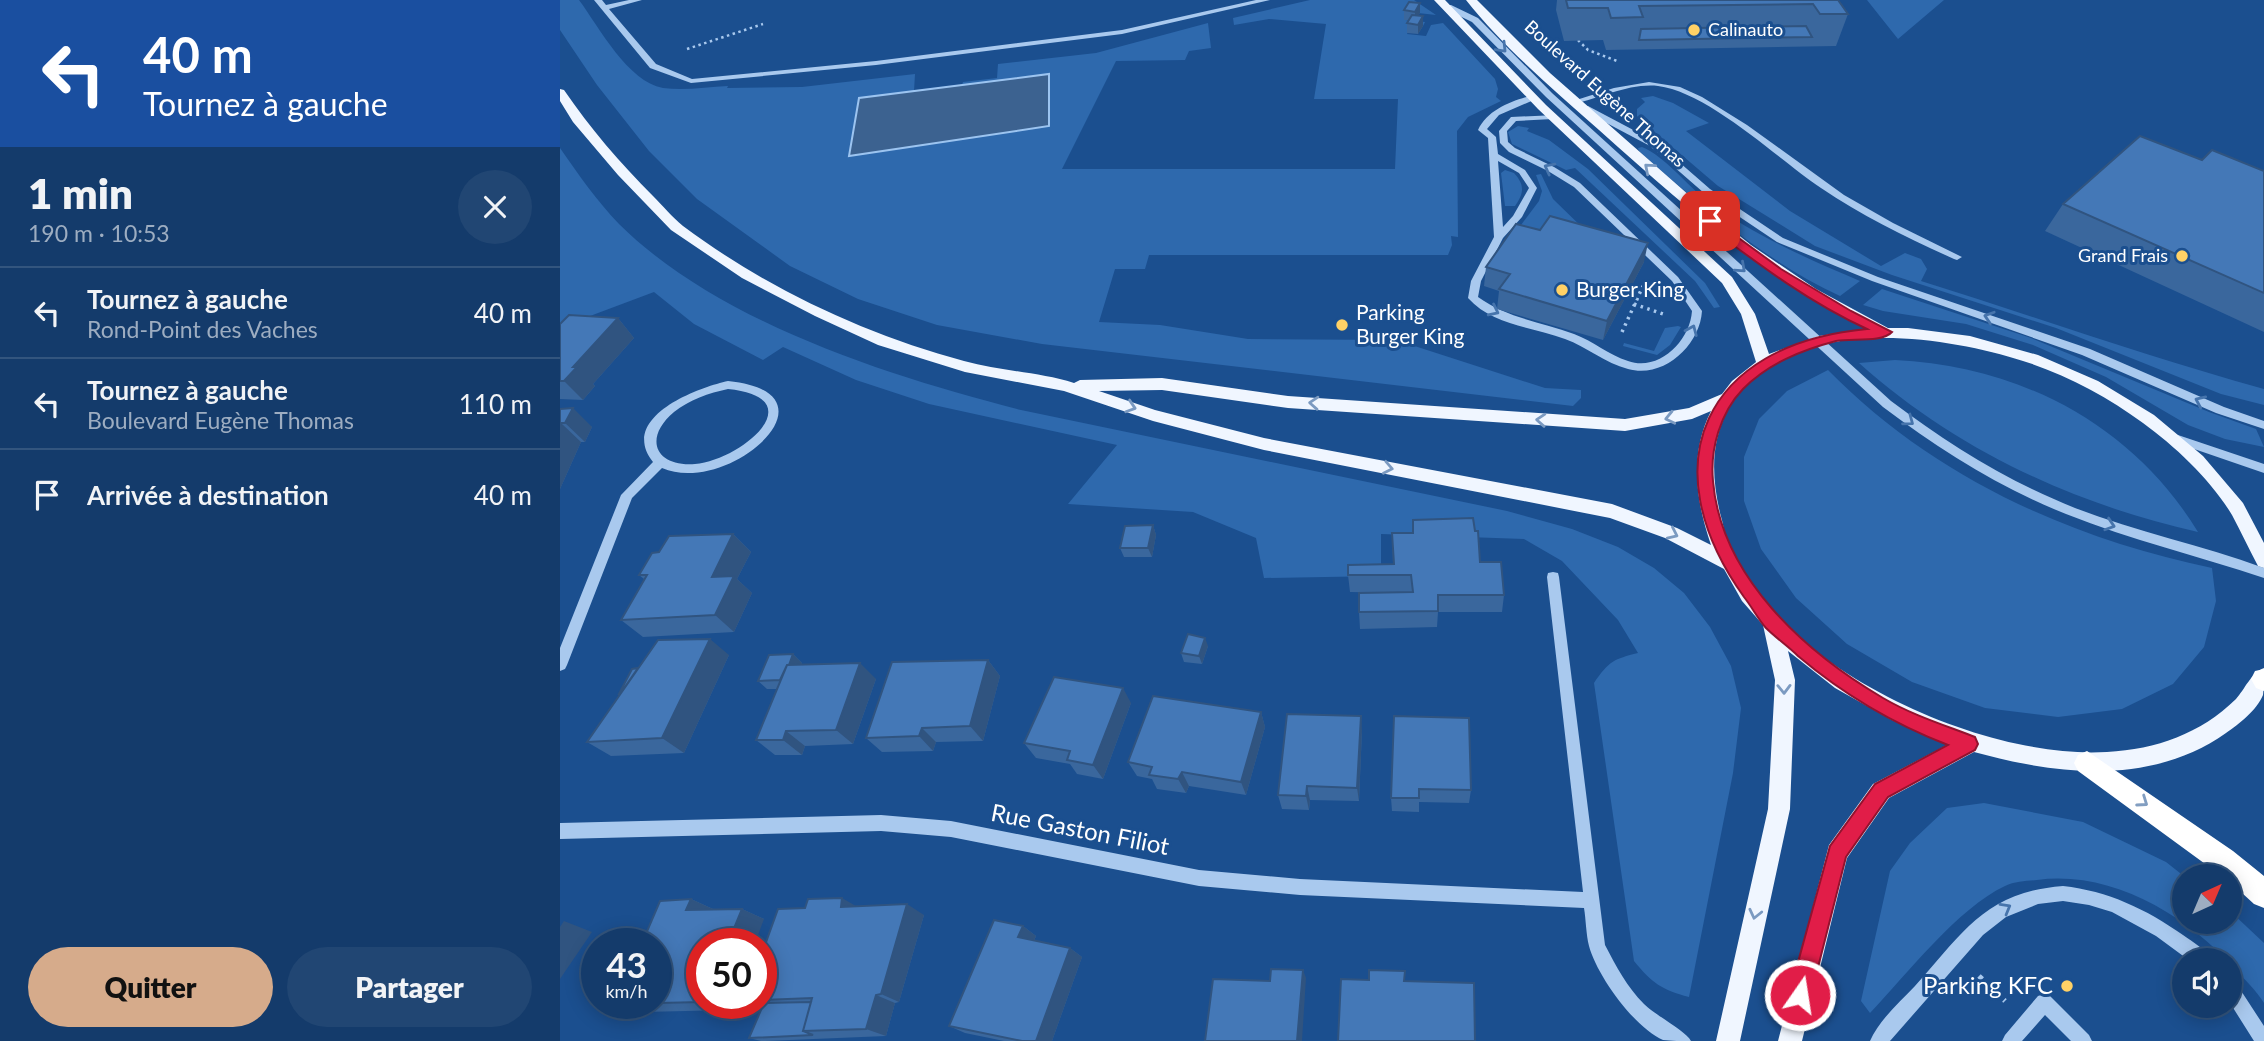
<!DOCTYPE html>
<html lang="fr">
<head>
<meta charset="utf-8">
<style>
	:root { --surface:#143b6b; --page:#214673; --text:#f1f3f6; --muted:#9dadc1; --line:#33557e; --accent:#d6ab8b }
	body { margin:0; font-family:Lato,sans-serif; background:var(--page); color:var(--text); height:100vh; display:flex; flex-direction:column; font-size:26px; white-space:nowrap }
	* { box-sizing:border-box; margin:0 }
	p { font-size:23px; color:var(--muted) }
	.icon { flex:none; width:38px; height:38px; fill:none; stroke:currentColor; stroke-width:2; stroke-linecap:round; stroke-linejoin:round }
	.map { position:relative; flex:1; overflow:hidden }
	.panel { display:flex; flex-direction:column; background:var(--surface); width:560px }
	.panel>* { flex:none }
	.guide { background:#1a4fa0; color:#fff; overflow:hidden }
	.needle { width:46px; rotate:44deg }
	.controls { position:absolute; left:1612px; top:864px; display:grid; gap:14px }
	.controls a { display:grid; place-items:center; width:70px; height:70px; border-radius:50%; background:var(--surface); box-shadow:0 4px 18px #0003,0 0 0 2px var(--line); font-size:35px }
	.speed { position:absolute; left:21px; top:928px; display:flex; gap:14px; font-size:35px; font-weight:700; text-align:center }
	.speed>* { display:grid; place-content:center; width:91px; height:91px; border-radius:50%; background:var(--surface); box-shadow:0 4px 18px #0003,0 0 0 2px var(--line); line-height:1 }
	.speed small { font-size:18px; font-weight:400 }
	.speed .limit { border:10px solid #d22; background:#fff; color:#111 }
	.pin { position:absolute; display:grid; place-items:center; width:60px; height:60px; color:#fff; margin:-30px; border-radius:14px; box-shadow:0 4px 10px #0006 }
	.me { position:absolute; width:77px; margin:-38px; rotate:13deg; stroke-linejoin:round; filter:drop-shadow(0 0 5px #0008) }
	.turn { display:flex; align-items:center; gap:24px; height:147px; padding:0 28px; font-size:32px }
	.turn .icon { width:91px; height:91px; stroke-width:2.5 }
	.turn b { display:block; font-size:49px; line-height:60px }
	.round { display:grid; place-items:center; flex:none; width:74px; height:74px; border-radius:37px; background:var(--page) }
	.summary { display:flex; align-items:center; justify-content:space-between; height:119px; padding:0 28px }
	h1 { font-size:42px; font-weight:800; line-height:52px }
	.action { display:flex; gap:14px; margin-top:auto; padding:14px 28px }
	.action a { flex:1; height:80px; border-radius:42px; background:var(--accent); color:#111; font-size:28px; font-weight:800; line-height:80px; text-align:center }
	.action a+a { background:var(--page); color:var(--text) }
	ul { padding:0; list-style:none }
	li { display:flex; align-items:center; gap:21px; height:91px; padding:0 28px; border-top:2px solid var(--line) }
	li div { flex:1 }
	li b { display:block; font-size:26px }
	li em { font-style:normal }
	main { display:flex; flex:1; min-height:0 }
	.map>svg:first-child { display:block }
	.green { fill:#2e69ad }
	.water { fill:#3c6290; stroke:#9cc4f0; stroke-width:2 }
	.lines { fill:none; stroke-linecap:round; stroke-linejoin:round }
	.path-far2 { stroke:#a9c9ee; stroke-width:2.5; stroke-dasharray:2.5 3.5; stroke-linecap:butt }
	.path-far1 { stroke:#a9c9ee; stroke-width:3.5; stroke-dasharray:2.5 4.5; stroke-linecap:butt }
	.path { stroke:#a9c9ee; stroke-width:5; stroke-dasharray:4.5 7; stroke-linecap:butt }
	.minor { fill:#a9c9ee; fill-rule:evenodd }
	.major { fill:#f0f6ff; fill-rule:evenodd }
	.highway { fill:#fff; fill-rule:evenodd }
	.wall { fill:#3a679d }
	.shaded-wall { fill:#305480 }
	.building { fill:#4478b7; stroke:#305480; stroke-width:2 }
	.oneway { stroke:#4674ac }
	.oneway2 { stroke:#7b9ac1 }
	.oneway3 { stroke:#829ec1 }
	.route { fill:#e11d48; stroke:#92132f; stroke-width:2 }
	.poi-dot { fill:#ffd166; stroke:#1b4f8f; stroke-width:2.5 }
	.labels { text-anchor:middle; stroke-width:6; stroke-linejoin:round; paint-order:stroke }
	.far-poi-label { font-size:18px; fill:#fff; stroke:#1b4f8f; text-anchor:start }
	.far-street-label { font-size:18px; fill:#fff; stroke:#1b4f8f }
	.poi-label { font-size:21px; fill:#fff; stroke:#1b4f8f; text-anchor:start }
	.near-street-label { font-size:24px; fill:#fff; stroke:#1b4f8f }
	.near-poi-label { font-size:24px; fill:#fff; stroke:#1b4f8f; text-anchor:end }
</style>
</head>
<body>
<main>
<section class="panel">
<div class="guide">
<div class="turn"><svg class="icon" aria-label="left" viewBox="0 0 24 24"><path d="M17 20v-9H6M10 6l-5 5 5 5"/></svg><div><b>40 m</b>Tournez à gauche</div></div>
</div>
<div class="summary"><div><h1>1 min</h1><p>190 m · 10:53</p></div><a class="round"><svg class="icon" aria-label="close" viewBox="0 0 24 24"><path d="M6 6l12 12M18 6L6 18"/></svg></a></div>
<ul>
<li><svg class="icon" aria-label="left" viewBox="0 0 24 24"><path d="M17 20v-9H6M10 6l-5 5 5 5"/></svg><div><b>Tournez à gauche</b><p>Rond-Point des Vaches</p></div><em>40 m</em></li>
<li><svg class="icon" aria-label="left" viewBox="0 0 24 24"><path d="M17 20v-9H6M10 6l-5 5 5 5"/></svg><div><b>Tournez à gauche</b><p>Boulevard Eugène Thomas</p></div><em>110 m</em></li>
<li><svg class="icon" aria-label="arrive" viewBox="0 0 24 24"><path d="M6 21V4h12l-3 4 3 4H6"/></svg><div><b>Arrivée à destination</b></div><em>40 m</em></li>
</ul>
<div class="action"><a>Quitter</a><a>Partager</a></div>
</section>
<div class="map">
<svg width="1704" height="1041" viewBox="0 0 1704 1041">
	<rect width="100%" height="100%" fill="#1b4f8f"/>
	<path class="green" d="M0,0H19C39,27 68,82 103,88C124,91 147,87 168,86L167,88L242,87L355,74L354,91L299,98L489,126V74L402,85L403,82L437,78L438,64L536,53L648,23L651,48L629,51L625,60L556,61L502,169H835L838,99H754L766,24L709,19L674,25L673,18L750,0H854L876,15L849,12L845,20L865,22L863,26L852,24L847,34L866,36L871,25L883,23L935,79L938,89L936,97L941,101L908,117L897,131L898,237L891,236L892,245L888,255H589L585,269H555L539,322L600,325L688,339L836,340L985,388L1021,390V398L1013,406L482,344L377,325L298,299L230,266L137,199L89,151L37,85L0,30Z
		M1307,0H1384L1338,39Z
		M1093,96L1113,103L1149,123L1126,131L1230,211L1321,266L1345,253L1361,259L1367,269L1361,281C1476,317 1588,357 1704,389V405L1661,394L1496,328L1332,275L1255,246L1158,186L1083,122L1077,116V109L1085,102L1081,98Z
		M958,126L969,128L967,131L989,140L1028,169L1145,283L1160,307L1154,308L1135,281L1015,168L1006,170L952,144L948,132Z
		M1082,147C1106,157 1126,185 1148,201C1195,236 1246,258 1300,281L1280,296C1205,261 1140,205 1079,151L1078,148Z
		M0,148C18,174 37,201 59,224C158,322 328,376 461,410L947,511L1012,529L1058,547L1094,568L1124,593L1150,627L1171,666L1181,708L1173,773L1129,997C1102,990 1092,983 1074,961L1034,683C1049,661 1054,659 1078,653L1058,620L1002,561L964,539L821,534V576L704,578L696,538L633,512L508,504L557,445L369,404L296,380L223,347L203,360L134,324L94,292L6,325L0,331Z
		M945,170L954,173C965,185 964,193 955,206H945L941,173Z
		M981,174L993,199L1030,235L1029,244L961,225L979,201L982,191L976,175Z
		M1322,289L1471,338L1649,412L1696,429L1704,447L1665,439L1628,425L1546,377L1473,345L1406,324L1323,311L1303,305Z
		M1118,326L1121,327L1110,345L1097,355L1063,346L1064,343L1094,351L1105,328Z
		M1335,360C1460,366 1572,424 1638,532C1513,504 1395,449 1299,363Z
		M1268,370C1372,476 1508,538 1652,568L1656,601L1644,647L1613,684L1562,709L1498,717L1425,708L1352,682L1287,644L1236,598L1201,549L1184,501V457L1199,419L1227,391Z
		M1424,803L1523,822L1606,862L1625,877L1624,922H1670V911L1704,943V1003C1696,990 1683,978 1673,967C1626,915 1551,870 1477,880C1467,881 1455,881 1445,886C1398,908 1347,974 1310,1013L1301,1001L1330,871L1350,843L1387,808Z"/>
	<path class="water" d="M489,74V126L289,156L299,98Z"/>
	<g class="lines">
		<path class="path-far2" d="M1018,40L1028,50L1057,61
			M127,49L203,24"/>
		<path class="path-far1" d="M1074,304L1103,314
			M1062,332L1083,286"/>
		<path class="path" d="M1419,976L1445,1001"/>
		<path class="minor" d="M34,0H42L46,5L69,0H82L49,9L96,64L132,79L316,61L562,30L696,0H710L562,34L316,65L131,83L90,68Z
			M885,5H891L918,18L992,93L1331,401C1388,444 1449,482 1515,508C1577,532 1642,545 1704,568V578C1639,556 1571,540 1506,514C1440,488 1380,450 1323,407L986,97L912,22L885,9Z
			M1089,82L1120,87L1142,97L1187,125L1284,195L1333,223L1402,257L1397,260L1394,259C1348,238 1302,216 1261,188C1218,159 1148,92 1098,86C1070,83 1040,98 1014,104L1010,102L1054,88Z
			M973,95H976V99L939,115L927,129L936,137L938,154L965,170L977,188L962,217L943,238L921,281L918,297C947,318 981,322 1014,334C1033,341 1049,355 1068,361C1099,372 1130,341 1132,311L1112,281L1014,187L988,171L949,152L940,143L939,131L951,117L996,115V119H993L956,121L947,131L948,142L955,148L994,167L1020,183L1118,277L1142,311C1140,345 1104,379 1068,369C1045,363 1027,347 1005,339C973,327 932,325 908,298L911,281L934,237L928,138L918,130C928,109 952,101 973,95ZM938,161L959,173L969,188L953,216L943,227Z
			M1022,106H1028L1096,142L1150,189L1223,238L1318,277L1530,349L1664,407L1704,421V429L1656,413L1522,355L1312,281L1217,242L1144,193L1090,146L1022,110Z
			M168,381C287,393 167,497 102,468L72,498L7,665L5,669L0,671V648L61,495L93,462C58,418 136,388 168,381ZM168,389C255,398 181,460 135,464C95,467 83,438 114,412C129,400 149,393 168,389Z
			M1612,433L1704,464V473L1608,440L1606,437L1608,434Z
			M993,572L998,573L999,577L1045,945C1056,966 1067,987 1084,1004C1095,1015 1126,1031 1131,1041C1122,1041 1111,1041 1103,1040C1075,1028 1037,976 1029,946C1026,934 1026,920 1024,908L740,895L639,886L391,837L321,831L0,839V823L321,815L391,821L639,870L740,879L1023,892L987,577L988,573Z
			M1503,886C1548,891 1586,909 1623,935C1633,942 1647,950 1651,961H1630L1596,936L1552,912L1529,905L1503,901L1478,904L1446,917L1423,935L1330,1041H1310C1319,1020 1340,1002 1355,986C1403,933 1425,892 1503,886Z
			M1670,981L1676,983L1704,1026V1041H1694L1670,1003Z
			M1484,994L1490,996L1529,1035L1532,1041H1511L1485,1015L1462,1041H1442L1445,1035L1478,996Z"/>
		<path class="major" d="M874,0H885L986,105L1172,277L1195,314L1209,354L1259,336L1308,329C1206,279 1123,205 1039,130C993,89 944,48 906,0H917L990,73L1130,196L1191,245L1256,289L1328,328H1348L1410,336L1478,355L1538,381L1594,415L1643,456L1683,503L1704,543V568L1698,566C1689,549 1681,532 1672,515C1651,480 1616,447 1583,423C1548,397 1505,374 1463,361C1376,333 1222,313 1168,410C1150,443 1152,478 1160,513C1163,522 1164,532 1167,541C1213,666 1421,760 1547,752C1597,749 1640,734 1676,699C1685,689 1691,673 1704,668C1704,676 1704,688 1703,695C1697,710 1679,724 1666,733C1591,786 1498,775 1414,752L1329,798L1287,858L1242,1041H1218L1269,845L1313,784L1389,744L1332,720L1275,688L1228,651L1235,680L1230,809L1180,1041H1156L1208,809L1215,680L1203,625L1182,601L1164,569L1105,538L1050,518L704,450L593,421L504,391L405,372L318,345L255,316L182,278L111,230L58,175L13,122L0,101V89L4,90C30,128 60,163 93,196C102,205 112,217 123,226C206,288 304,334 404,361C440,371 479,372 514,383L520,380L602,378L728,396L1065,419L1129,408L1162,394L1172,381L1196,362L1181,314L1162,283L978,109ZM602,390L728,408L1065,431L1132,419L1151,411C1129,455 1136,501 1151,545L1117,528L1052,504L704,438L595,410L539,391Z"/>
		<path class="highway" d="M1704,669V691L1696,688L1691,679L1695,671Z
			M1527,751L1673,851L1704,876V908L1694,904L1670,882V877H1663L1518,771L1514,763L1518,755Z"/>
	</g>
	<path class="wall" d="M997,0H1278L1288,14L1276,46L1046,50L1043,40L1004,41L996,10Z
		M860,3V13L858,15L863,16V26L858,34L847,33V23L849,20H844V10Z
		M1642,160L1704,171V332L1485,231L1503,204Z
		M1084,262L1043,340L937,309L939,291L924,286L926,267Z
		M58,318L74,338L33,384L35,386L23,400L0,399V324Z
		M0,409L32,427L25,442H21L0,489Z
		M593,525L596,535L592,557H564L560,548Z
		M915,531L920,562L944,595L942,612H878L877,627L800,629L799,612L840,593L790,592L788,575L833,564L832,533Z
		M173,534L191,552L177,579L192,593L174,632L83,637L61,620L84,579L79,575L99,552Z
		M648,646L642,664L624,662L621,653Z
		M233,654L242,663V664L316,679L293,744L245,746L242,755H215L196,740L217,689H207L198,681Z
		M169,655L124,753L51,756L27,742Z
		M428,660L440,676L423,741L376,742L373,751L322,752L306,738Z
		M571,703L543,779L517,774L510,764L476,758L464,743Z
		M701,712L705,727L686,795L629,786L626,793L597,789L592,779L577,776L568,762Z
		M834,716L911,790L909,803L859,802V812L832,811L831,798Z
		M802,730L799,801L750,800L749,810L722,809L718,795Z
		M131,899L153,909H182L204,919L142,943V1003H173L170,1010L83,1012L55,1004Z
		M297,906L364,915L339,1002L335,1003L326,1036L206,1041H201L189,1038L203,1006L192,1003H201V956Z
		M463,926L476,936L474,941L510,948L522,957L492,1041H444L405,1033L389,1026Z"/>
	<path class="shaded-wall" d="M860,3V13L855,21V12Z
		M863,16V26L858,34V25Z
		M1088,243L1084,262L1043,340L1047,321Z
		M58,318L74,338L33,384L35,386L23,400L4,381L13,367Z
		M13,408L32,427L25,442L5,423Z
		M1,423L21,442L0,489V426Z
		M593,525L596,535L592,557L588,548Z
		M173,534L191,552L177,579L192,593L174,632L155,615L152,577Z
		M645,638L648,646L642,664L639,656Z
		M150,639L169,655L124,753L102,738Z
		M233,654L242,663L232,688L223,680Z
		M428,660L440,676L423,741L410,726Z
		M300,663L316,679L293,744L276,730Z
		M563,688L571,703L543,779L533,765Z
		M701,712L705,727L686,795L681,782Z
		M801,716L802,730L799,801L797,788Z
		M362,728L376,742L373,751L359,736Z
		M226,731L245,746L242,755L223,740Z
		M622,772L629,786L626,793L618,779Z
		M747,786L750,800L749,810L746,796Z
		M282,898L301,909L281,907Z
		M131,899L155,910H126Z
		M347,904L364,915L339,1002L321,994Z
		M182,909L204,919L195,943H168Z
		M4,921L32,932L0,979V927Z
		M463,926L476,936L471,947L458,937Z
		M510,948L522,957L492,1041H476Z
		M743,970L746,978L742,1041H737Z
		M316,995L335,1003L326,1036L306,1029Z
		M149,1003H173L170,1010Z"/>
	<path class="building" d="M1006,0H1278L1288,14H1260L1253,4L1079,6L1083,17L1051,18L1048,8H1008Z
		M849,2L860,3L855,12L844,10Z
		M852,15L863,16L858,25L847,23Z
		M1246,26L1252,37L1079,40L1081,29Z
		M1580,136L1642,160L1652,150L1704,171V293L1503,204Z
		M990,216L1088,243L1047,321L939,289L950,274L926,267L956,224L980,230Z
		M9,315L58,318L13,367H17L4,381H0V324Z
		M13,408L5,423H1L0,426V409Z
		M913,518L915,531H918L920,562H941L944,595H878V611L799,612V593L853,592L851,575H788V565L834,564L832,533H853V520Z
		M593,525L588,548H560L565,526Z
		M173,534L152,577L174,576L155,615L61,620L87,575H79L92,553L99,552L109,536Z
		M628,634L645,638L639,656L621,653Z
		M150,639L102,738L27,742L98,640Z
		M233,654L229,665H227L220,680L198,681L209,655Z
		M428,660L410,726L362,728L359,736L306,738L332,662Z
		M300,663L276,730L226,731L223,740H196L227,665Z
		M78,668L60,694H59L72,669Z
		M494,677L563,688L533,765L507,760L510,751L464,743Z
		M593,696L701,712L681,782L622,772L618,779L589,775L592,767L568,762Z
		M727,714L801,716L797,788L747,786L746,796L718,795Z
		M834,716L909,718L911,790L859,789V798H831Z
		M282,898L281,907L347,904L321,994L316,995L306,1029L243,1031L252,998L201,1000V956L218,909L245,908L248,899Z
		M131,899L126,910L182,909L168,943H142V1002L55,1004L56,1003H96V943H82L100,901Z
		M434,920L463,926L458,937L510,948L476,1041H462L389,1026Z
		M711,969L743,970L737,1041H645L653,979L710,981Z
		M809,970L845,971L844,981L914,983L915,1041H778L781,979L809,980Z
		M251,1002L243,1031L253,1035L189,1038L204,1003Z"/>
	<defs><path id="oneway-chevron" d="M-2-3.5L2.5 0L-2 3.5" fill="none" stroke-width="1.6" stroke-linecap="round" stroke-linejoin="round" transform="scale(1.75)"/></defs>
	<g class="oneway">
		<use href="#oneway-chevron" transform="translate(942 48) rotate(46)"/>
		<use href="#oneway-chevron" transform="translate(989 168) rotate(-152)"/>
		<use href="#oneway-chevron" transform="translate(1181 268) rotate(42)"/>
		<use href="#oneway-chevron" transform="translate(934 311) rotate(26)"/>
		<use href="#oneway-chevron" transform="translate(1429 317) rotate(-162)"/>
		<use href="#oneway-chevron" transform="translate(1132 330) rotate(-67)"/>
		<use href="#oneway-chevron" transform="translate(1640 401) rotate(-156)"/>
		<use href="#oneway-chevron" transform="translate(1349 421) rotate(37)"/>
		<use href="#oneway-chevron" transform="translate(1550 525) rotate(18)"/>
		<use href="#oneway-chevron" transform="translate(1446 908) rotate(-30)"/>
	</g>
	<g class="oneway2">
		<use href="#oneway-chevron" transform="translate(1089 168) rotate(-139)"/>
		<use href="#oneway-chevron" transform="translate(754 403) rotate(-176)"/>
		<use href="#oneway-chevron" transform="translate(571 407) rotate(18)"/>
		<use href="#oneway-chevron" transform="translate(1110 418) rotate(167)"/>
		<use href="#oneway-chevron" transform="translate(981 420) rotate(-176)"/>
		<use href="#oneway-chevron" transform="translate(828 468) rotate(11)"/>
		<use href="#oneway-chevron" transform="translate(1113 534) rotate(25)"/>
		<use href="#oneway-chevron" transform="translate(1224 689) rotate(89)"/>
		<use href="#oneway-chevron" transform="translate(1195 914) rotate(103)"/>
	</g>
	<use class="oneway3" href="#oneway-chevron" transform="translate(1583 802) rotate(35)"/>
	<path class="route" d="M1150,217L1221,269L1291,311L1332,332C1322,343 1292,338 1276,341C1242,350 1209,363 1183,389C1160,413 1150,449 1153,481C1161,577 1245,652 1323,698C1352,715 1384,725 1415,737L1418,744L1415,750L1328,797L1286,857L1251,995L1248,1003L1240,1006L1233,1003L1229,995L1270,846L1315,784L1388,745C1331,723 1284,695 1238,656C1228,646 1216,638 1206,628C1198,619 1192,607 1184,597C1089,464 1144,344 1307,329C1248,302 1197,263 1145,224V218Z"/>
	<g class="poi-dot">
		<circle cx="1134" cy="30" r="7"/>
		<circle cx="1622" cy="256" r="7"/>
		<circle cx="1002" cy="290" r="7"/>
		<circle cx="782" cy="325" r="7"/>
		<circle cx="1507" cy="986" r="7"/>
	</g>
	<g class="labels">
		<g class="far-poi-label">
			<text x="1148" y="36">Calinauto</text>
			<text x="1608" y="262" text-anchor="end">Grand Frais</text>
		</g>
		<g class="far-street-label">
			<text transform="translate(1045 94) rotate(42)" y="6">Boulevard Eugène Thomas</text>
		</g>
		<g class="poi-label">
			<text x="1016" y="297">Burger King</text>
			<text x="796" y="320">Parking<tspan x="796" dy="24">Burger King</tspan></text>
		</g>
		<g class="near-street-label">
			<text transform="translate(520 830) rotate(11)" y="8">Rue Gaston Filiot</text>
		</g>
		<g class="near-poi-label">
			<text x="1493" y="994">Parking KFC</text>
		</g>
	</g>
</svg>
<div class="controls">
<a><svg class="needle" viewBox="-14 -14 28 28"><path d="M0-13l5 13h-10z" fill="#e53935"/><path d="M0 13l5-13h-10z" fill="#9dadc1"/></svg></a>
<a><svg class="icon" aria-label="sound" viewBox="0 0 24 24"><path d="M4 9h4l5-4v14l-5-4H4zM17 9q2 3 0 6"/></svg></a>
</div>
<div class="speed"><div>43<small>km/h</small></div><div class="limit">50</div></div>
<div class="pin" style="left:1150px;top:221px;background:#d93025"><svg class="icon" aria-label="arrive" viewBox="0 0 24 24"><path d="M6 21V4h12l-3 4 3 4H6"/></svg></div>
<svg class="me" style="left:1240px;top:995px" viewBox="-20 -20 40 40"><circle r="17" fill="#e11d48" stroke="#fff" stroke-width="3"/><path d="M0-11L8 9 0 5-8 9z" fill="#fff"/></svg>
</div>
</main>
</body>
</html>
